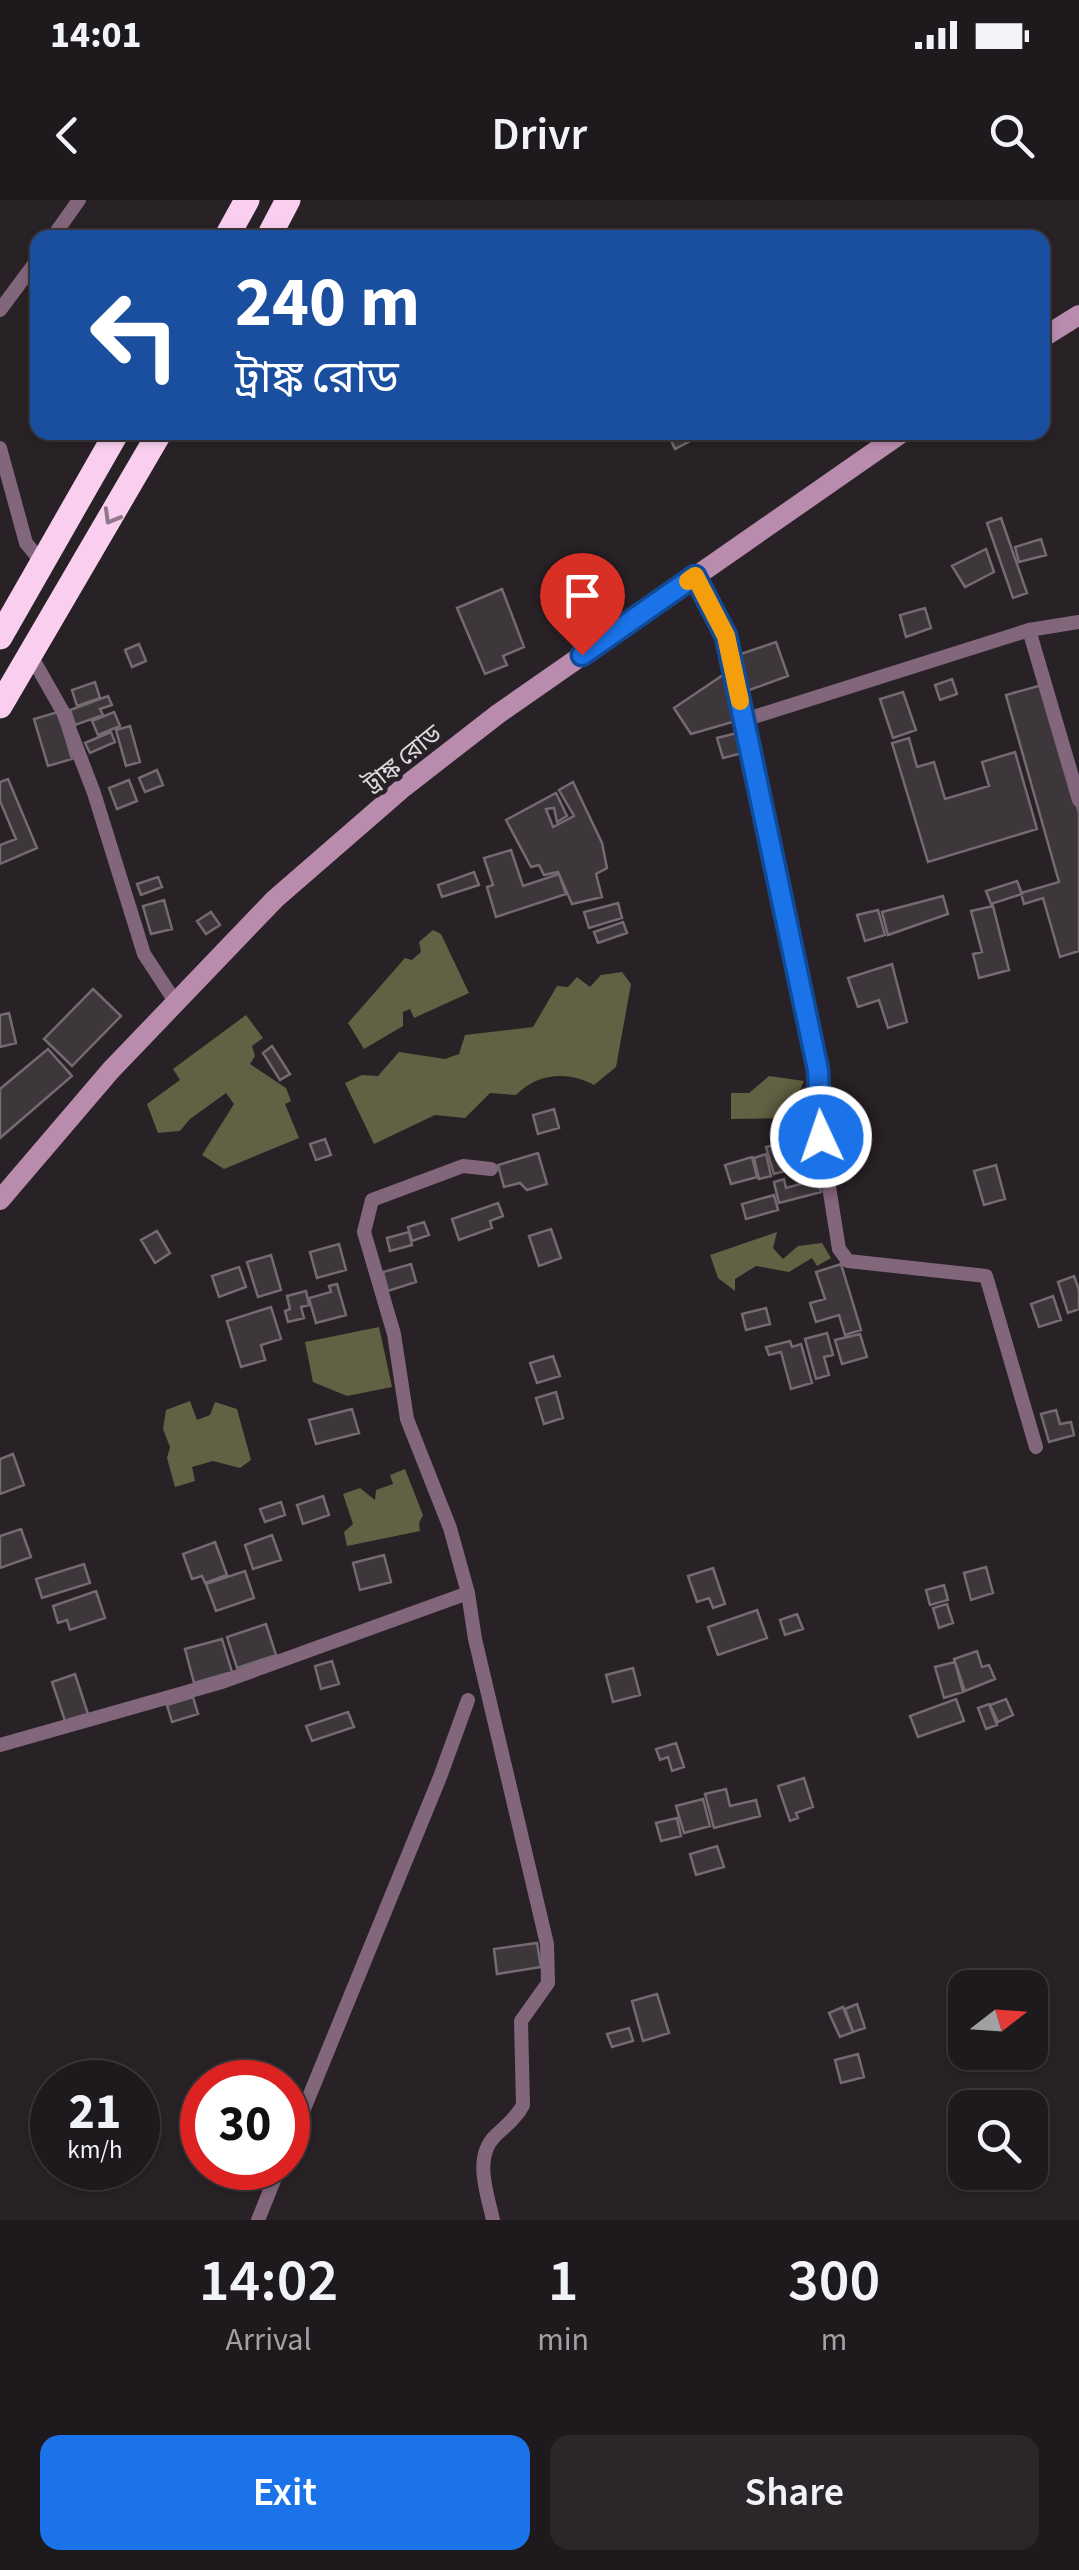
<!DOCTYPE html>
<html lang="en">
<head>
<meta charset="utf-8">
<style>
	:root { --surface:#1e191c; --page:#2b2629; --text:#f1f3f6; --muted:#a1a0a3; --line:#3c383b; --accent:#1a73e8 }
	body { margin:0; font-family:"Source Sans 3","Noto Sans Bengali",sans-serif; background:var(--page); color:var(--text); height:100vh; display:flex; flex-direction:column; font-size:38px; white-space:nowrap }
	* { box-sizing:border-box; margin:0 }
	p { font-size:32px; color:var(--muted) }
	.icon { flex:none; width:55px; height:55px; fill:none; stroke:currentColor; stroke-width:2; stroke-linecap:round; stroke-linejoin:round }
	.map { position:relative; height:2020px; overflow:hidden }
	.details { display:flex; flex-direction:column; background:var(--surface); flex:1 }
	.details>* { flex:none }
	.banner { position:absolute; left:30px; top:30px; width:1020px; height:210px; border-radius:20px; box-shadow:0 2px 8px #0004,0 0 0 2px var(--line); background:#1a4fa0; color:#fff; overflow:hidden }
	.needle { width:65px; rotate:73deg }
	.controls { position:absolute; left:948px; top:1770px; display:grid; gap:20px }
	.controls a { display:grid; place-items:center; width:100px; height:100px; border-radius:20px; background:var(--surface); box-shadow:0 2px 8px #0004,0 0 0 2px var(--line); font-size:50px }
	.speed { position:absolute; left:30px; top:1860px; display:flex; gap:20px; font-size:50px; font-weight:700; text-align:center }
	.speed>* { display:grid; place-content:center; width:130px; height:130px; border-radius:50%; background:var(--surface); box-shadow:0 2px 8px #0004,0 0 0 2px var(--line); line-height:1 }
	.speed small { font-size:25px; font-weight:400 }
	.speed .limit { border:15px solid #d22; background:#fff; color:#111 }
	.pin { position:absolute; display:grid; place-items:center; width:85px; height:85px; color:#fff; margin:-102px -42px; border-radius:50% 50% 50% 0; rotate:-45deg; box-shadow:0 0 10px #0007 }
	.pin .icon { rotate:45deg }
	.me { position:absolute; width:110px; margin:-55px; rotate:357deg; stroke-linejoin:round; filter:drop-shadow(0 0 8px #0008) }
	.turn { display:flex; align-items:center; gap:35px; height:210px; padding:0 40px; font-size:45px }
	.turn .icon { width:130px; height:130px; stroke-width:2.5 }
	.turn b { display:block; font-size:70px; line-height:85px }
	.eta { display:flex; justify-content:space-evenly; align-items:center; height:170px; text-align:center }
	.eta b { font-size:60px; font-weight:600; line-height:70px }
	.cta { display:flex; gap:20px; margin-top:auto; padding:20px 40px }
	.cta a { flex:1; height:115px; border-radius:20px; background:var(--accent); color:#fff; font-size:40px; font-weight:600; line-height:115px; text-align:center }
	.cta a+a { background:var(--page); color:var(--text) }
	.status { display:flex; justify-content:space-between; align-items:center; height:70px; padding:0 50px; background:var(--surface); direction:ltr }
	.status svg { height:28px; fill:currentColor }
	header { display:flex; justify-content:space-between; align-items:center; height:130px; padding:0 40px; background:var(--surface); font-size:45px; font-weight:600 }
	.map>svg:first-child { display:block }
	.water { fill:#636143 }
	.building { fill:#3d363b; stroke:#746b71; stroke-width:2.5 }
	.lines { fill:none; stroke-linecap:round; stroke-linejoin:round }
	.street { stroke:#82667b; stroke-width:14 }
	.secondary { stroke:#b98cae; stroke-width:20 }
	.highway { stroke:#f9ceee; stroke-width:25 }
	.oneway { stroke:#90788a }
	.route-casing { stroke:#114b97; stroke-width:25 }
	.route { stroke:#1a73e8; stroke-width:18 }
	.slow { stroke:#f59e0b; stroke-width:18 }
	.labels { text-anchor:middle; stroke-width:9; stroke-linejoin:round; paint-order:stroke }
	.street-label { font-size:25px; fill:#dcd7db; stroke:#282126 }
</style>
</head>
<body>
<div class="status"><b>14:01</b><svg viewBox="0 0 49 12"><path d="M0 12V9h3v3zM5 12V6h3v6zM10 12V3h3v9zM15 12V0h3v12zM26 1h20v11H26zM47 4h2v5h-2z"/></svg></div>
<header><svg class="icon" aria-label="back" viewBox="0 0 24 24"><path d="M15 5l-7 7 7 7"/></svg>Drivr<svg class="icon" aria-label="search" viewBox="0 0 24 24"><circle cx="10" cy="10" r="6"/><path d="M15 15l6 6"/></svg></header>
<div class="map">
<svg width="1079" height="2020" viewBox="0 0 1079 2020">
	<rect width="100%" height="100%" fill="#282126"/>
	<path class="water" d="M433,730L441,734L469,793L414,818L410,809L403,812V826L364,849L348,823L405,758L412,760L421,752L419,742Z
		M622,772L631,784L616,867L594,885C567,871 538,873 516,895L490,893L465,918L435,915L374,944L345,883L362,875L378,876L399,852L445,859L459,854L465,835L533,827L557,786L568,787L577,777L590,787L601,775Z
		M246,815L263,838L252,846L255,856L250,864L286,888L291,901L285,904L299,938L224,969L202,955L234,904L226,893L190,919L180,931L158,933L147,904L180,880L173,869Z
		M769,876L804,881L788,918L731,919V893H749Z
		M777,1032L773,1048L783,1059L798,1046L822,1043L831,1058L817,1066L812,1058L789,1072L756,1066L735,1079V1091L718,1078L710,1055Z
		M379,1127L392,1187L347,1196L313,1182L305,1142Z
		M190,1201L197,1220L210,1215L215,1202L237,1209L251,1260L240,1268L213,1261L192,1267L195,1281L175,1287L167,1258L170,1247L163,1229L166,1210Z
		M405,1269L423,1315L419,1323L420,1331L347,1346L344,1332L353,1324L343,1294L360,1288L375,1300L376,1290L393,1284L390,1275Z"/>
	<path class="building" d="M667,232H707L675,249Z
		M1001,318L1027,393L1013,398L987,323Z
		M1041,339L1046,355L1019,362L1015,347Z
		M986,349L994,372L965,387L952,366Z
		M502,389L524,447L503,456L507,465L485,474L457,408Z
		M925,408L931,428L906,437L900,415Z
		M776,442L788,476L744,492L732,457Z
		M139,444L146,461L132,467L125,450Z
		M723,475L736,521L691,534L674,508Z
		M952,479L957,494L940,500L935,485Z
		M95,482L100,498L77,506L72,490Z
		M1042,485L1079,613V751L1060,757L1043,698L1024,704L1021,693L1059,682L1006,495Z
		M903,492L916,530L893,538L880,499Z
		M108,496L112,505L100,509L103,515L75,525L70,510Z
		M58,512L72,559L48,566L34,519Z
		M114,512L120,526L98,535L92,521Z
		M130,526L140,562L126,566L116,530Z
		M111,532L115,542L90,553L85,543Z
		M737,533L742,553L723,558L717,538Z
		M909,538L917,567L934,562L945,599L989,586L982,562L1015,552L1037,629L928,662L892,543Z
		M157,570L163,585L145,592L139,578Z
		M8,579L37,648L0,664V645L16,639L0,601V582Z
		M129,580L137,601L117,609L109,588Z
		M573,582L602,643L607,668L596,674L602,697L572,704L558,672L544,675L539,665L531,667L506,620L556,593L567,616L557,622L554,608L546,609L553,627L574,616L559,590Z
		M511,650L523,686L559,674L566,694L496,717L487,687L493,685L484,658Z
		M474,672L479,685L442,697L438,685Z
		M158,677L162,687L141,695L137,684Z
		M1017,681L1022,694L991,704L986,691Z
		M943,696L948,714L888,735L882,712Z
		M164,700L172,729L151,734L143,706Z
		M618,703L622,718L589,728L584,712Z
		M993,706L1009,770L979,778L973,754L982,752L971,711Z
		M878,710L885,735L865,741L857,715Z
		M211,712L220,725L206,734L197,721Z
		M623,722L627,733L598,743L594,732Z
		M892,764L907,822L888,828L879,800L858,807L848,778Z
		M93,789L121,816L72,866L44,839Z
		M9,813L16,843L0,847V815Z
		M272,846L290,874L280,880L263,853Z
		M48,849L72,876L0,938V889Z
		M554,909L559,928L538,934L533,915Z
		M325,939L331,955L316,960L310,944Z
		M788,941L796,968L774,974L766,947Z
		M538,953L547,984L527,990L520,983L504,987L498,965Z
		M766,954L771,976L759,979L754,958Z
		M752,957L757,977L731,984L725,965Z
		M996,965L1005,999L984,1005L974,971Z
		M784,979L786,988L818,979L821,992L779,1003L774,982Z
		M774,995L778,1010L746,1019L742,1004Z
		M498,1003L503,1016L490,1021L492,1028L459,1040L452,1019Z
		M424,1022L429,1035L412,1041L408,1027Z
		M551,1029L561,1058L539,1066L529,1036Z
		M157,1031L170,1053L155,1063L141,1040Z
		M409,1032L412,1045L390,1051L387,1038Z
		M339,1044L346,1070L317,1078L310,1052Z
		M271,1055L281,1090L258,1097L247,1062Z
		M411,1064L416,1082L388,1091L383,1072Z
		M841,1064L861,1130L845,1135L839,1115L816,1122L810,1103L825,1099L816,1072Z
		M239,1067L246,1087L219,1097L212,1076Z
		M1074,1076L1079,1090V1109L1068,1113L1058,1082Z
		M337,1084L346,1115L316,1123L309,1098L331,1092L329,1086Z
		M306,1091L309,1105L301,1107L304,1118L288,1122L285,1111L290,1109L287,1096Z
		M1053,1096L1061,1120L1039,1127L1031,1104Z
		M271,1107L281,1139L261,1145L265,1160L241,1167L227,1121Z
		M766,1108L770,1124L746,1130L742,1114Z
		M827,1133L833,1155L824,1157L829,1175L816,1179L805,1139Z
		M860,1134L867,1157L842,1164L835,1140Z
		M790,1141L792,1147L801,1144L812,1183L791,1189L781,1152L769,1155L766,1147Z
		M553,1156L560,1176L537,1183L530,1163Z
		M556,1192L563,1218L544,1224L536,1198Z
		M352,1209L359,1233L316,1244L309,1220Z
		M1056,1210L1060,1224L1071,1222L1074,1235L1049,1242L1041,1214Z
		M13,1254L24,1285L0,1294V1259Z
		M323,1296L329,1315L303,1324L297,1305Z
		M281,1302L285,1315L265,1322L260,1309Z
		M21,1329L31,1357L0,1368V1336Z
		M272,1335L281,1360L253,1369L245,1345Z
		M215,1342L227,1375L205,1383L202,1376L192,1379L183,1354Z
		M384,1355L391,1382L360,1390L353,1363Z
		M84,1364L90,1383L42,1398L36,1379Z
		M986,1367L993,1393L971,1400L964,1373Z
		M713,1368L725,1404L713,1408L709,1398L697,1402L688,1376Z
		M245,1371L254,1398L216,1411L206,1384Z
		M944,1385L948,1400L930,1405L926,1390Z
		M96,1391L105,1418L70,1430L67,1420L58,1423L53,1406Z
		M947,1404L953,1423L939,1428L933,1408Z
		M757,1410L767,1438L718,1455L708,1427Z
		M797,1414L803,1429L785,1435L780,1420Z
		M266,1424L276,1455L237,1468L227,1437Z
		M222,1439L232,1472L194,1483L185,1449Z
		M977,1451L982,1467L989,1465L995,1479L965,1491L954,1459Z
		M332,1461L339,1484L321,1489L315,1466Z
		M955,1462L963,1492L944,1498L935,1467Z
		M633,1468L640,1495L613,1502L606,1475Z
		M75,1474L88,1514L65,1521L52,1482Z
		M193,1497L198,1514L172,1522L167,1505Z
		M956,1499L964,1521L918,1537L910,1516Z
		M1006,1499L1013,1515L998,1522L990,1505Z
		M989,1504L997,1525L986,1529L978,1508Z
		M348,1512L354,1527L312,1541L306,1526Z
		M676,1543L684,1567L672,1571L668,1557L660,1560L656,1549Z
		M804,1578L813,1607L796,1613L798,1618L790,1621L778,1586Z
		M726,1589L730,1606L756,1600L760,1616L714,1628L705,1594Z
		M703,1599L710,1626L684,1633L676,1606Z
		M677,1618L681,1636L661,1641L656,1623Z
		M717,1646L724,1667L696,1675L690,1654Z
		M537,1743L541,1767L497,1774L494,1749Z
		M657,1794L669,1833L643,1841L632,1801Z
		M857,1804L865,1828L853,1832L845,1809Z
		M843,1807L853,1832L840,1837L829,1813Z
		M629,1828L633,1841L612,1847L607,1834Z
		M858,1854L864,1877L841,1883L835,1860Z"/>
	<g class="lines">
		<path class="street" d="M52,38L79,0
			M0,110L38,59
			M0,248L26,343L41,361
			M695,376L725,436L744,520L1029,430L1079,422
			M1029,430L1079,600
			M30,454L63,512L94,593L144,754L176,803
			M744,520L818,869L821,937L839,1049L848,1061L986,1076L1036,1247
			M491,969L463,966L372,1000L364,1032L394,1134L407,1219L450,1328L468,1393L475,1439L547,1744L548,1783L521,1821L523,1905C517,1917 506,1926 496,1935C473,1957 487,1992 493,2020
			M0,1545L222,1482L468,1393
			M288,1948L440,1577L468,1500
			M258,2020L279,1968"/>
		<path class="secondary" d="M1042,138L1079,115
			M0,1000L111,870L275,699L404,587L498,514L903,232"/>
		<path class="highway" d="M226,38L247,0
			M268,38L288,0
			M0,437L117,232
			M0,506L160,232"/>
	</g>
	<defs><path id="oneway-chevron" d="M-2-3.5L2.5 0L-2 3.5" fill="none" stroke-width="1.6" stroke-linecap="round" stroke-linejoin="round" transform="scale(2.5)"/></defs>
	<use class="oneway" href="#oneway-chevron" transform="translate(111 317) rotate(120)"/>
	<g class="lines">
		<g class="route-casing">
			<path id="route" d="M582,455L695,376L726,436L818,870L821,937"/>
		</g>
		<use href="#route" class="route"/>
		<path class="slow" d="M688,381L695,376L726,436L740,501"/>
	</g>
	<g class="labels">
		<g class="street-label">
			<text transform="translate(402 558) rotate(-39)" y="9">ট্রাঙ্ক রোড</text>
		</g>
	</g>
</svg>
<div class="controls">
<a><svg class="needle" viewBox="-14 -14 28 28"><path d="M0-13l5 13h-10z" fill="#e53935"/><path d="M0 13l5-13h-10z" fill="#a1a0a3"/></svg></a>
<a><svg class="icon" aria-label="search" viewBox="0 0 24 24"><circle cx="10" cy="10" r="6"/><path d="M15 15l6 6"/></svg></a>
</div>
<div class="speed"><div>21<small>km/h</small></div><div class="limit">30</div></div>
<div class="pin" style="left:582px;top:455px;background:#d93025"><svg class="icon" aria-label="arrive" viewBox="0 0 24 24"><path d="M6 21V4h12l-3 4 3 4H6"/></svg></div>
<svg class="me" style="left:821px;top:937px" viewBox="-20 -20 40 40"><circle r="17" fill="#1a73e8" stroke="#fff" stroke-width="3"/><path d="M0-11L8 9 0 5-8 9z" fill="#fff"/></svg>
<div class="banner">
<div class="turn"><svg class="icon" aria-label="left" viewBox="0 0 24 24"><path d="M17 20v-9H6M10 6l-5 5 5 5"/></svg><div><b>240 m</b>ট্রাঙ্ক রোড</div></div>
</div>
</div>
<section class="details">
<div class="eta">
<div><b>14:02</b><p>Arrival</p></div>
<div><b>1</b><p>min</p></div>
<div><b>300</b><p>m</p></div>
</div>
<div class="cta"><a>Exit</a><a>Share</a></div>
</section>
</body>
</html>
